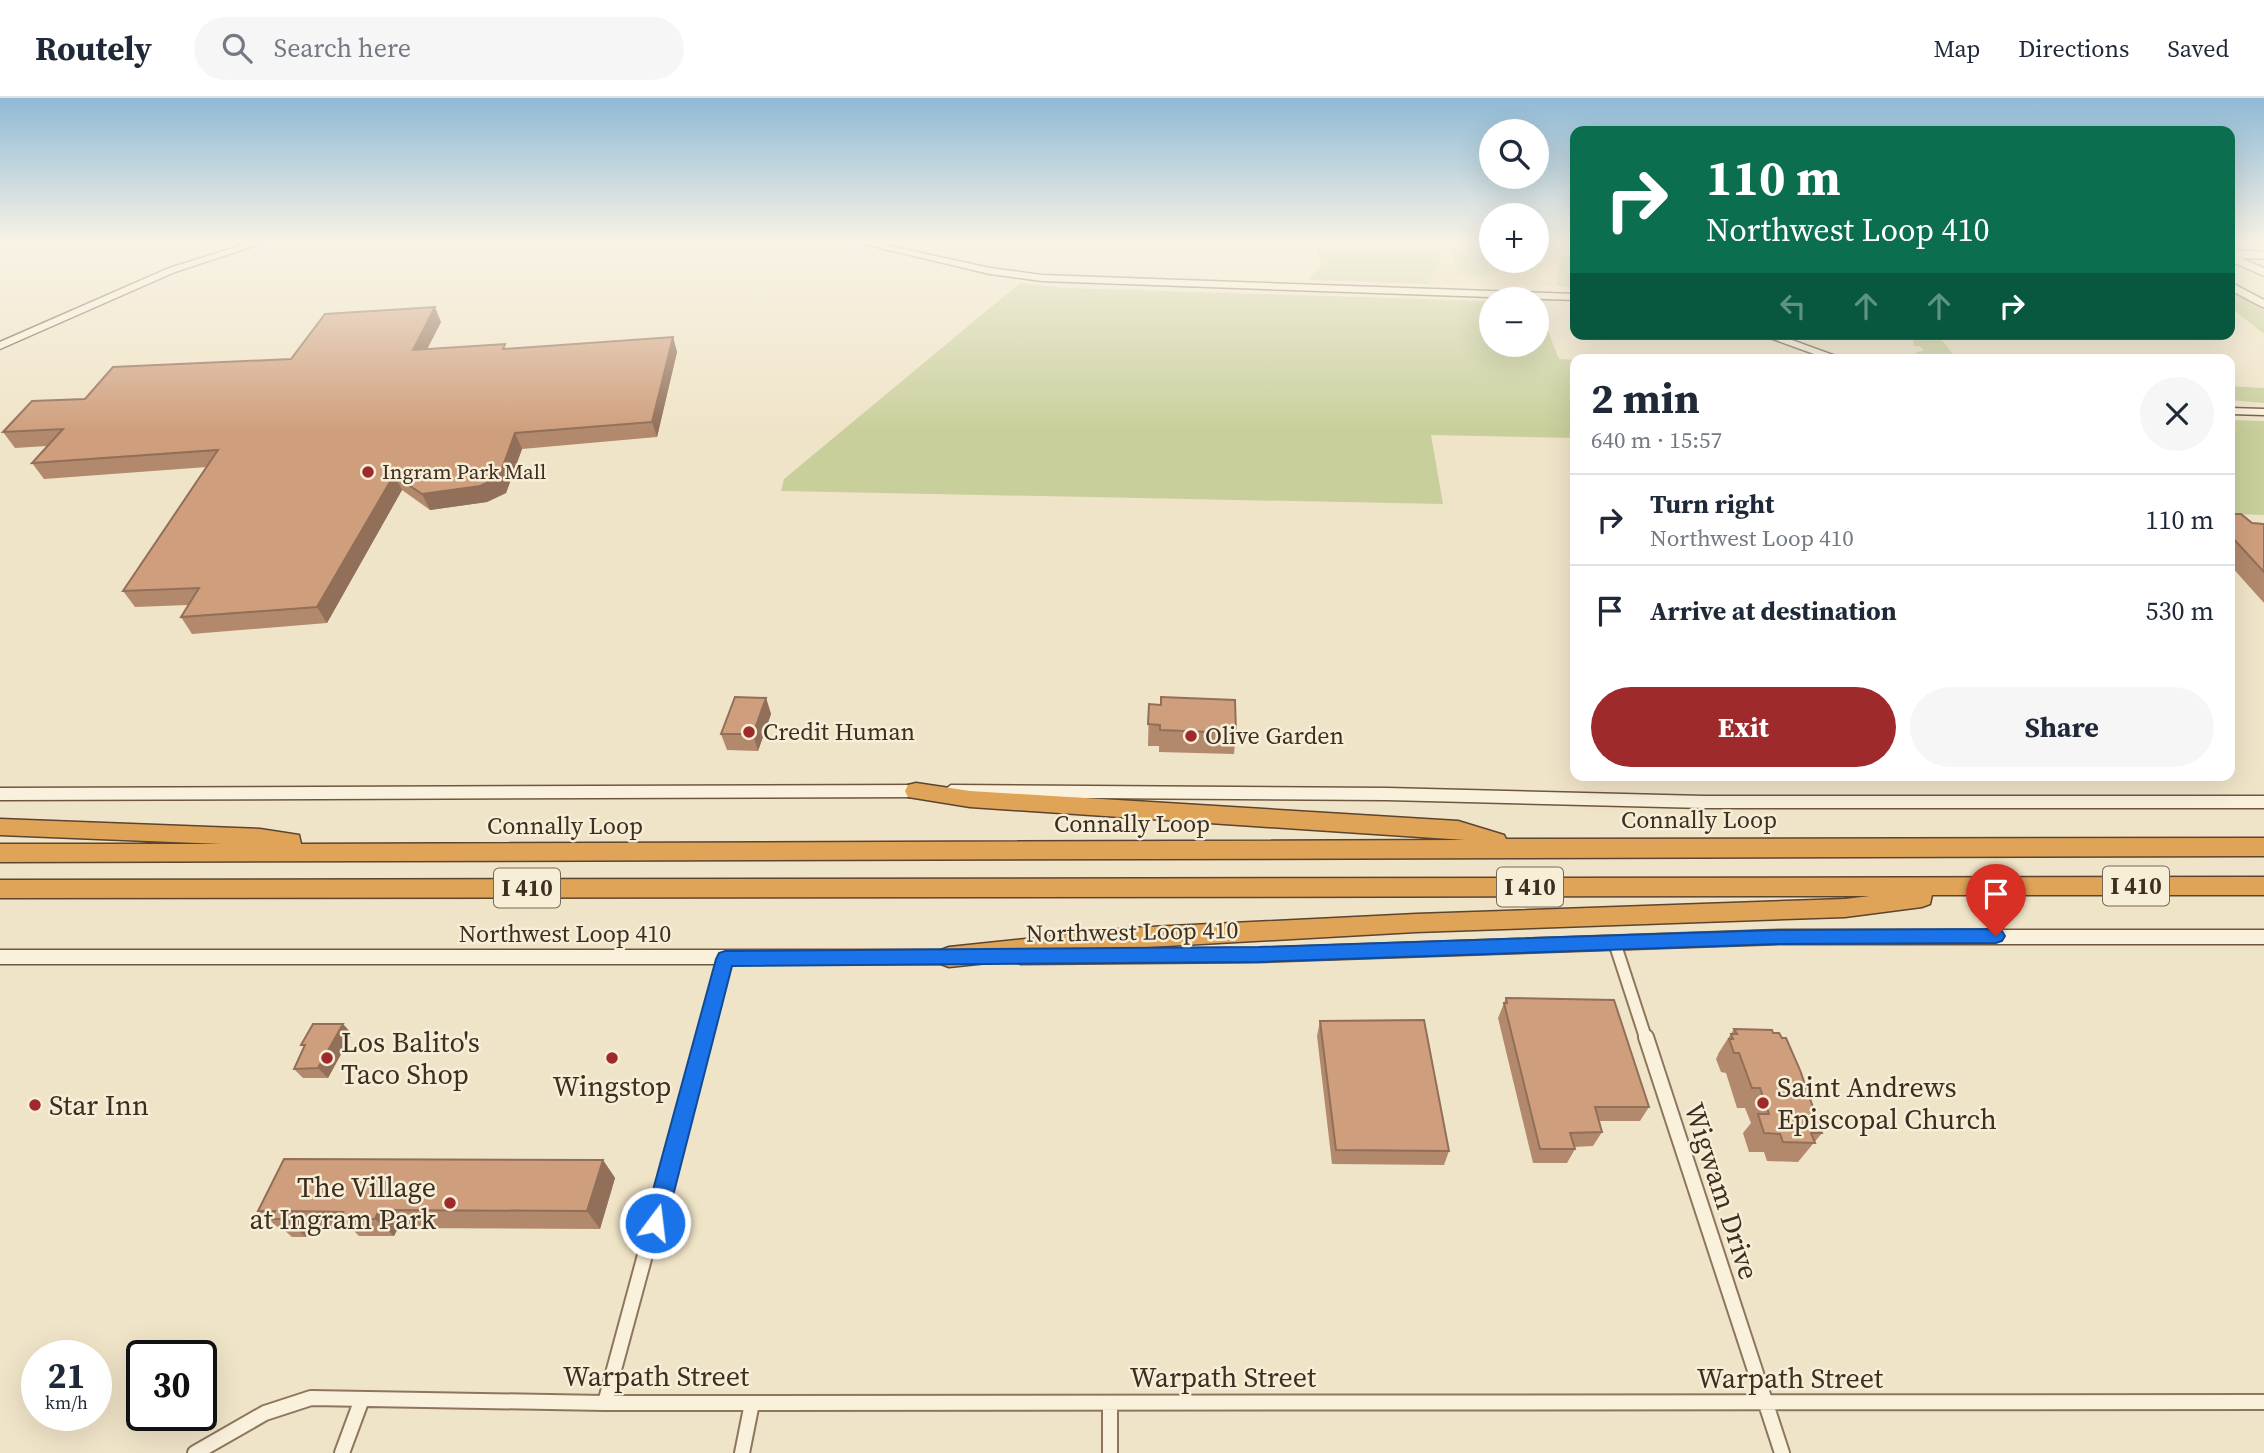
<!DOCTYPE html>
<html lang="en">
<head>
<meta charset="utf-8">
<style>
	:root { --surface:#fff; --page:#f6f6f7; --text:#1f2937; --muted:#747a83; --line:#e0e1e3; --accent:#9e2a2b }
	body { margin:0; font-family:"Source Serif 4",serif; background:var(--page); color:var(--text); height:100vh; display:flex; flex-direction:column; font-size:26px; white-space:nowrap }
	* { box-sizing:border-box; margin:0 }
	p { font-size:23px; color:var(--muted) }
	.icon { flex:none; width:38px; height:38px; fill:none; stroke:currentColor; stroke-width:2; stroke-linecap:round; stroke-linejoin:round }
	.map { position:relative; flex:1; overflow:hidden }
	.sheet { position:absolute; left:1570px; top:256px; width:665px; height:427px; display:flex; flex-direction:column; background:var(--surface); border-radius:14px; box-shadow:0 7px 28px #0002 }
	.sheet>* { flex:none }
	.guide { position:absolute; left:1570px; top:28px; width:665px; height:214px; border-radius:14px; box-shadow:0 7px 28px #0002; background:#0b6e4f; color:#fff; overflow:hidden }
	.buttons { position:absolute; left:1479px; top:21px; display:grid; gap:14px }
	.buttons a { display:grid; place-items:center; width:70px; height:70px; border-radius:50%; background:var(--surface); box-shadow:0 7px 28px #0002; font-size:35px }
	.speed { position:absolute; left:21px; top:1242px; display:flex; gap:14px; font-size:35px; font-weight:700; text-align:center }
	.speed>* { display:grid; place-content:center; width:91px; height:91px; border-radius:50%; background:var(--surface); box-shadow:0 7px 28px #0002; line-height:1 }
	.speed small { font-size:18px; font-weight:400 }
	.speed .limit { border:4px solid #111; border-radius:10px; background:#fff; color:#111 }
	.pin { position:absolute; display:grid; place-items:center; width:60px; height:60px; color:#fff; margin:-72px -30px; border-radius:50% 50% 50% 0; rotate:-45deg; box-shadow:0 0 7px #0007 }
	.pin .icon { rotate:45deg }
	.me { position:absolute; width:77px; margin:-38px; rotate:15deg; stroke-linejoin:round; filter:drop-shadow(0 0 5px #0008) }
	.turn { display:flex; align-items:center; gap:24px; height:147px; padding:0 21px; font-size:32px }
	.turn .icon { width:91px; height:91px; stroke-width:2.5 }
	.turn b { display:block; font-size:49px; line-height:60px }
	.lanes { display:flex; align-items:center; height:66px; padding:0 21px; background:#0003; justify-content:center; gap:35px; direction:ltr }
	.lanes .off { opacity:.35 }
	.round { display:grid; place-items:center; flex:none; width:74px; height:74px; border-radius:37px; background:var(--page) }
	.headline { display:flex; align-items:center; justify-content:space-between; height:119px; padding:0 21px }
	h1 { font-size:42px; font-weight:700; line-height:52px }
	.action { display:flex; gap:14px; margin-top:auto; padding:14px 21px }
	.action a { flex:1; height:80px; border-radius:42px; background:var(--accent); color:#fff; font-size:28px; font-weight:700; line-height:80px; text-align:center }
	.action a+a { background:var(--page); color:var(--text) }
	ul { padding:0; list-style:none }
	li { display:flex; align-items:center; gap:21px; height:91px; padding:0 21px; border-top:2px solid var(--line) }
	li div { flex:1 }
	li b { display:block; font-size:26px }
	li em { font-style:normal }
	header { display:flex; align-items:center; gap:42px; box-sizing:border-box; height:98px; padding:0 35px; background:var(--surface); border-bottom:2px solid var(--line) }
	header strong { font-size:33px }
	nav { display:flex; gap:38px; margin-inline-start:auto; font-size:24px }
	.search { width:490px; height:63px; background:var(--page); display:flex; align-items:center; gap:18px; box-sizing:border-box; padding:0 24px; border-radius:38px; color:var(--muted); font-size:26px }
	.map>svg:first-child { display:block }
	.green { fill:#c9cf9b }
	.sand { fill:#ecd9a5 }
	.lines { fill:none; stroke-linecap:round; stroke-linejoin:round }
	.minor-far2-casing { stroke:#8d765c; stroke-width:10 }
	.minor-far1-casing { stroke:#8d765c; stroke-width:15 }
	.minor-casing { stroke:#8d765c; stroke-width:18 }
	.secondary-casing { stroke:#6f573f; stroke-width:3 }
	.motorway-casing { stroke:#5b4430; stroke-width:3 }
	.minor-far2 { stroke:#faf1dc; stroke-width:7 }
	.minor-far1 { stroke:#faf1dc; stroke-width:11 }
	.minor { stroke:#faf1dc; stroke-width:14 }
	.secondary { fill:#faf1dc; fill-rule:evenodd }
	.motorway { fill:#e0a458; fill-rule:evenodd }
	.wall { fill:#b2896c }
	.shaded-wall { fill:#916f58 }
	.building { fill:#cf9f7d; stroke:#916f58; stroke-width:2 }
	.route { fill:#1a73e8; stroke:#114b97; stroke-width:2 }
	.poi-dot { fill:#9e2a2b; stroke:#f7eed8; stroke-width:2.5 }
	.labels { text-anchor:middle; stroke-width:5; stroke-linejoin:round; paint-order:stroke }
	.far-poi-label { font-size:21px; fill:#3d2e20; stroke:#f7eed8; text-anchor:start }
	.shield { fill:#f7eed8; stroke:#756857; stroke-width:2 }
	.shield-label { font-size:23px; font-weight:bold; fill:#3d2e20 }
	.poi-label { font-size:24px; fill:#3d2e20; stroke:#f7eed8; text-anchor:start }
	.street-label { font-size:24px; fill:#3d2e20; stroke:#f7eed8 }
	.near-poi-label { font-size:28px; fill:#3d2e20; stroke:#f7eed8; text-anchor:start }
	.near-street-label { font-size:28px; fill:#3d2e20; stroke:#f7eed8 }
</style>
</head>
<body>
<header>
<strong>Routely</strong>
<div class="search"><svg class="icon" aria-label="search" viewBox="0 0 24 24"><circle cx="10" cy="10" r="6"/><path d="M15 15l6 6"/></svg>Search here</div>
<nav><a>Map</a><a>Directions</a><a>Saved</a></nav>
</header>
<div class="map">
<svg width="2264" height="1355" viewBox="0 0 2264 1355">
	<rect width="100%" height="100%" fill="#f0e4c8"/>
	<path class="green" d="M1316,144H1437L1440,168L1427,186L1309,182L1321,167Z
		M1448,144H1489L1491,163H1511L1509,170L1478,180L1457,176Z
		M1575,152V189L1557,188L1560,159Z
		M1020,185L1064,190L1491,203V247H1536L1537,205L1559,261L1575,262V340L1431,337L1443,406L781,393L784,381Z
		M2230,193L2264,213V236L2230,209Z
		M1912,236H1937L1957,261H1921L1916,254L1924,253L1920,248H1914Z
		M2230,288L2264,290V305L2230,302Z
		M2230,322L2264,323V417L2230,416Z"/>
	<path class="sand" d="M1437,144H1449L1457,176L1478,180L1509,171L1511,163H1536L1537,144H1575V152L1560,159L1557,188L1427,186L1440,168Z"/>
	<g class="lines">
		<g class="minor-far2-casing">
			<path id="minor-far2" d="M2230,156L2264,157
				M2230,159L2264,174
				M2230,188L2264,206"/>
		</g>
		<g class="minor-far1-casing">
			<path id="minor-far1" d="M1615,846L1646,941
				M703,941L725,861"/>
		</g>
		<g class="minor-casing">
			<path id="minor" d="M1646,939L1782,1355
				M605,1305L704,939
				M1110,1305V1355
				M195,1355L265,1315L311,1300L605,1305L2264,1304
				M342,1355L362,1301
				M742,1355L752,1305"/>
		</g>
		<g class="secondary-casing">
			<path id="secondary" d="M252,144H266L175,174L0,251V244L169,170Z
				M855,144H871L990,170L1042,177L1575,196V202L1042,183L990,176Z
				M1759,236H1775L1844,261H1828Z
				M2230,310L2264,311V317L2230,316Z
				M925,687L933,693L925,699L0,702V690Z
				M951,687L1387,690L1704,698H2264V710H1704L1387,702L951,699L943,693Z
				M1779,832H2264V846H1779L1259,864L1021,866L1015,864L1012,859L1015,854L1021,852L1259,850Z
				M0,852H957L963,854L966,859L963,864L957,866H0Z"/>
		</g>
		<g class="motorway-casing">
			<path id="motorway" d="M916,685L970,693L1458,723L1504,737L1506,741L2264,740V758L0,764V746H222L0,737V721L260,731L299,737L301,746L1465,742L970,709L908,699L905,693L908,687Z
				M2264,779V797H1932L1930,806L1922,809L1845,819L1416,834L1130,850L949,869L941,866L937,859L941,852L949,849L1130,830L1416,816L1845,801L1870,798L0,800V782Z"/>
		</g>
		<use href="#minor-far2" class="minor-far2"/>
		<use href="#minor-far1" class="minor-far1"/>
		<use href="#minor" class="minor"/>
		<use href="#secondary" class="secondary"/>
		<use href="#motorway" class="motorway"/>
	</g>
	<path class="wall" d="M441,224L427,251H507L673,239L677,254L657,339L522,351L506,395L487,404L430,412L402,392L327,525L192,536L181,519L188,507L135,509L123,493L207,369L44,381L32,365L47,348L15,350L3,334L85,301L291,261Z
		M2230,416L2252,425L2264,426V505L2230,467Z
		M766,600L771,616L758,653L727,652L721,636Z
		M1149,606L1236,635L1234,656L1159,654V648H1148Z
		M1506,900L1649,1009L1640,1023H1599L1602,1034L1593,1048L1574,1049L1575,1051L1567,1065H1533L1498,920Z
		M1320,923L1449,1053L1444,1067L1332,1066L1317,938Z
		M343,926L352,936L328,980H303L294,971L304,949L301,947Z
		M1734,931L1822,1035L1798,1064L1767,1063L1764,1054H1749L1743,1035L1751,1025L1745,1010H1737L1726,975L1721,974L1716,961L1718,957V956Z
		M603,1062L615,1080L600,1131L398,1130L394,1138H359L352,1131H310L306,1139H292L283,1131H280L258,1113Z"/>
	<path class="shaded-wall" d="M435,209L441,224L419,267L413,252Z
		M673,239L677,254L657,339L652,324Z
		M515,335L522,351L506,395L487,404L430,412L422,396Z
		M394,377L402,392L327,525L317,509Z
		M766,600L771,616L758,653L753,636Z
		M343,926L352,936L328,980L318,970Z
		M603,1062L615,1080L600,1131L587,1113Z
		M379,1112L398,1130L394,1138L375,1121Z
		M289,1113L310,1131L306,1139L285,1121Z"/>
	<path class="building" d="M435,209L413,252L505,246L503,251L673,239L652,324L515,335L499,379L480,388L422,396L394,377L317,509L181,519L199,490L123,493L218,352L32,365L63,331L3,334L32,303L85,301L113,269L291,261L325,216Z
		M2230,416H2241L2252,425L2264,426V474L2230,437Z
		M735,599L766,600L753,636H721Z
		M1161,599L1235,602L1236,635L1160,632V627L1148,626L1149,606L1161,607Z
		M1506,900L1614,902L1649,1009H1595L1602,1034L1570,1035L1575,1051H1540L1504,905H1507Z
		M1424,922L1449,1053L1336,1052L1320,923Z
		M313,926H343L318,970L294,971L305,947H301Z
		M1734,931L1772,932L1773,935H1779L1782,940H1786L1800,972L1822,1035H1811L1815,1045L1783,1044L1780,1036L1764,1035L1758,1016H1769L1760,990H1752L1739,955H1734L1729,941H1733L1731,936H1737Z
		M284,1061L603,1062L587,1113L379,1112L375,1121L339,1120L343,1114L289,1113L285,1121H271L275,1113H258Z"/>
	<linearGradient id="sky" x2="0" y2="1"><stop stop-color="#8fbad6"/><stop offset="0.43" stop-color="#f8f3e6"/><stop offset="1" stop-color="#f8f3e6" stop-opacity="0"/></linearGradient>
	<rect width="2264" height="333" fill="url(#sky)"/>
	<path class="route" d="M1996,831L2002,833L2005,838L2002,843L1996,845L1779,846L1259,864L732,868L666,1125L662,1132L655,1135L647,1132L644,1125L716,861L719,855L725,853L1259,849L1779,832Z"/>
	<g class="poi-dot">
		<circle cx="368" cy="374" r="7"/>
		<circle cx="749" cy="634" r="7"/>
		<circle cx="1191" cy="638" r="7"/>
		<circle cx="327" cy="960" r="7"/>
		<circle cx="612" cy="960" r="7"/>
		<circle cx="1763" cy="1005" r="7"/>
		<circle cx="35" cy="1007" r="7"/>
		<circle cx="450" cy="1105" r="7"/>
	</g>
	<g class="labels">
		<g class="far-poi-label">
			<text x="382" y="381">Ingram Park Mall</text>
		</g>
		<g class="shield">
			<rect x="2103" y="768.5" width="66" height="39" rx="5"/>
			<rect x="1497" y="769.5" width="66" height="39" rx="5"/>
			<rect x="494" y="770.5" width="66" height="39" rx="5"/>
		</g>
		<g class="shield-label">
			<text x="2136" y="796">I 410</text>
			<text x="1530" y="797">I 410</text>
			<text x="527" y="798">I 410</text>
		</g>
		<g class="poi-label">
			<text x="763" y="642">Credit Human</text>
			<text x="1205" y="646">Olive Garden</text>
		</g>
		<g class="street-label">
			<text x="1699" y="730">Connally Loop</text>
			<text x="1132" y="734">Connally Loop</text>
			<text x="565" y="736">Connally Loop</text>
			<text transform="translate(1132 834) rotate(-1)" y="8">Northwest Loop 410</text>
			<text x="565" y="844">Northwest Loop 410</text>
		</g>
		<g class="near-poi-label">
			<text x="341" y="954">Los Balito's<tspan x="341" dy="32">Taco Shop</tspan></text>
			<text x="612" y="998" text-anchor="middle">Wingstop</text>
			<text x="1777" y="999">Saint Andrews<tspan x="1777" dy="32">Episcopal Church</tspan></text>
			<text x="49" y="1017">Star Inn</text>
			<text x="436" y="1099" text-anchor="end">The Village<tspan x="436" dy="32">at Ingram Park</tspan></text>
		</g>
		<g class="near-street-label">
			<text transform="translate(1722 1093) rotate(72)" y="10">Wigwam Drive</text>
			<text x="656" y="1288">Warpath Street</text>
			<text x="1223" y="1289">Warpath Street</text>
			<text x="1790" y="1290">Warpath Street</text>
		</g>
	</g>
</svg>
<div class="buttons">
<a><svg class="icon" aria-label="search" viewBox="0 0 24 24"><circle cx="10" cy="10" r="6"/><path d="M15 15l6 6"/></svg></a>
<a>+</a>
<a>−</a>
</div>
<div class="speed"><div>21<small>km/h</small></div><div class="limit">30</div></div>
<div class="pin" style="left:1996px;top:838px;background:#d93025"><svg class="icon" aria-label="arrive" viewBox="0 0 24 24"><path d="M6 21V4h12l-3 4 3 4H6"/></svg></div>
<svg class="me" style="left:655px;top:1125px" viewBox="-20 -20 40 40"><circle r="17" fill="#1a73e8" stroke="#fff" stroke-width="3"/><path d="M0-11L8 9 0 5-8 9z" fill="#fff"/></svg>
<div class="guide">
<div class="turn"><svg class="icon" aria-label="right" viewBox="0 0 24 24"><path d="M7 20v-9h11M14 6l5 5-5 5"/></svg><div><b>110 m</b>Northwest Loop 410</div></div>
<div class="lanes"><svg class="icon off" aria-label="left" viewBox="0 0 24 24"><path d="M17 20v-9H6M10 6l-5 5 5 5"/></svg><svg class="icon off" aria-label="ahead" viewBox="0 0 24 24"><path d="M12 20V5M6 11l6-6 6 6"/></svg><svg class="icon off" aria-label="ahead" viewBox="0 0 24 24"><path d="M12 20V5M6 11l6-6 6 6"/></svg><svg class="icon" aria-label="right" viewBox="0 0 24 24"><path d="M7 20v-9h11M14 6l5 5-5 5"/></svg></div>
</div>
<section class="sheet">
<div class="headline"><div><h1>2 min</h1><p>640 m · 15:57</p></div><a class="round"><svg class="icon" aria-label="close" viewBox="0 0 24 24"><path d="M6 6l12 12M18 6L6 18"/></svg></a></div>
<ul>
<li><svg class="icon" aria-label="right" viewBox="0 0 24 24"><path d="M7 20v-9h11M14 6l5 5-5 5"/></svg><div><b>Turn right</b><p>Northwest Loop 410</p></div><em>110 m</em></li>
<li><svg class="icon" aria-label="arrive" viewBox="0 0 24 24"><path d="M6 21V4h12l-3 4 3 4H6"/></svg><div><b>Arrive at destination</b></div><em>530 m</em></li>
</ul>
<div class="action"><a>Exit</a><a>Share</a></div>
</section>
</div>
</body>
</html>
